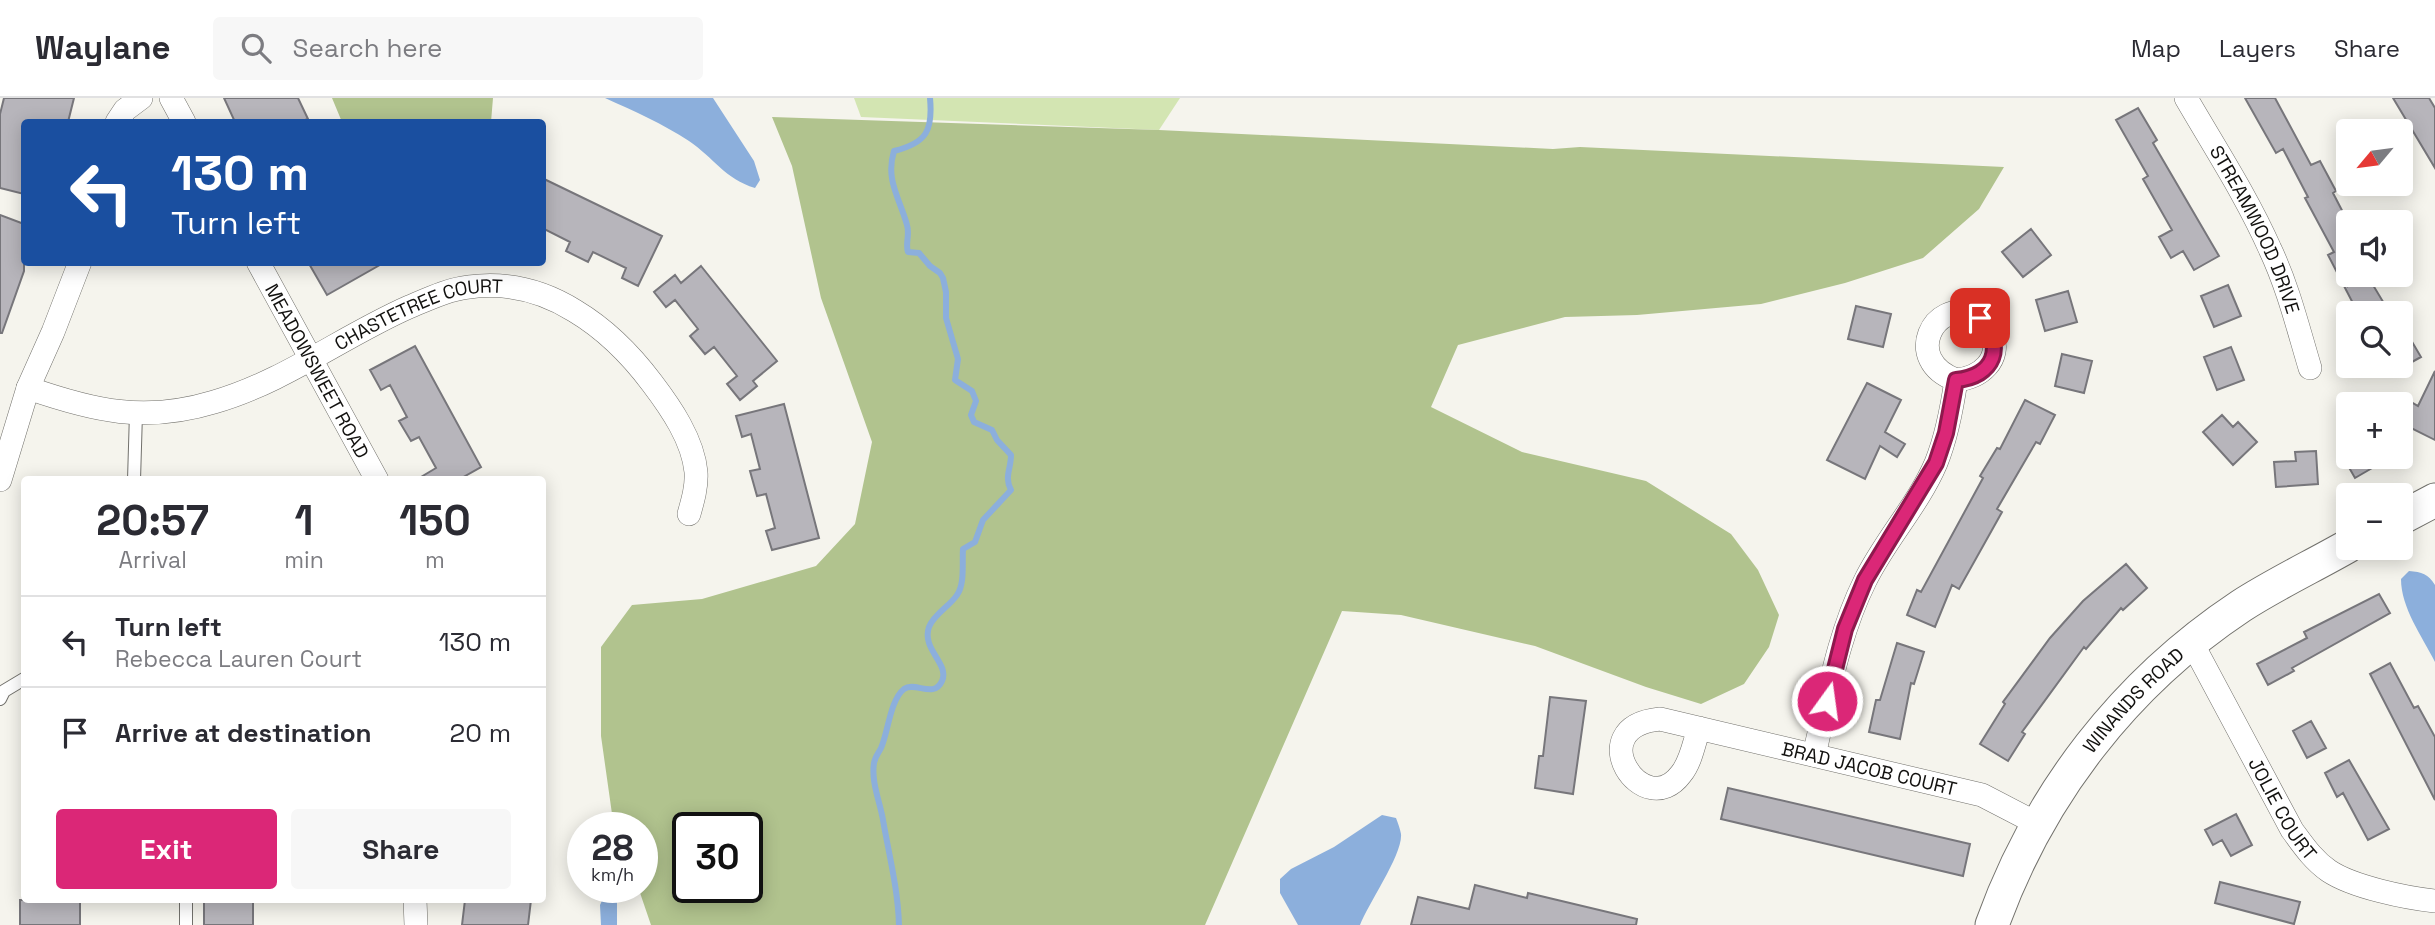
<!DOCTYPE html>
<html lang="en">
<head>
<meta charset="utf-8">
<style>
	:root { --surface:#fff; --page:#f7f7f7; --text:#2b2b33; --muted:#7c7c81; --line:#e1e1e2; --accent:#db2777 }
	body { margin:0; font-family:"Space Grotesk",sans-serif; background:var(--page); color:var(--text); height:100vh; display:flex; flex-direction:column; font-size:26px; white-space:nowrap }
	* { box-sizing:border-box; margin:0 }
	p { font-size:23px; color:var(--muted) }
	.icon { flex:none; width:38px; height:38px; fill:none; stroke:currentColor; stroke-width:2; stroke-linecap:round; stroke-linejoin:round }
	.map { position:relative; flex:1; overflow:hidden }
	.panel { position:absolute; left:21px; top:378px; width:525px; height:427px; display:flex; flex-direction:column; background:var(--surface); border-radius:7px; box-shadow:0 4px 18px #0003 }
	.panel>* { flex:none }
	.hud { position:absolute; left:21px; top:21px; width:525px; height:147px; border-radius:7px; box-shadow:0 4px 18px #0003; background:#1a4fa0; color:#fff; overflow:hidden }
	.needle { width:46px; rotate:241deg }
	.tools { position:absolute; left:2336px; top:21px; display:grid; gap:14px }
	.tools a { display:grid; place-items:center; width:77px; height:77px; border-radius:7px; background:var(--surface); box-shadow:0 4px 18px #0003; font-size:35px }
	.speed { position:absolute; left:567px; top:714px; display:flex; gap:14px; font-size:35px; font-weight:700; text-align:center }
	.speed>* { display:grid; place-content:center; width:91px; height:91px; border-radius:50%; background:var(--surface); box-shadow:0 4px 18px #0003; line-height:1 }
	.speed small { font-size:18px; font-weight:400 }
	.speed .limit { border:4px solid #111; border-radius:10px; background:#fff; color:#111 }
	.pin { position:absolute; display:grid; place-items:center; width:60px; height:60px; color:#fff; margin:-30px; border-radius:14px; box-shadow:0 4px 10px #0006 }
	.me { position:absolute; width:77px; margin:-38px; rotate:14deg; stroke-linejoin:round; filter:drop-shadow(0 0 5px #0008) }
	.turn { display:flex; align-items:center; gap:24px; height:147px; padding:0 35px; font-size:32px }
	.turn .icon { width:91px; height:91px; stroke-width:2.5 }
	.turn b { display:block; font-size:49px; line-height:60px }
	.eta { display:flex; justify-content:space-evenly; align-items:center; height:119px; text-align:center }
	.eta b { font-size:42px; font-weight:700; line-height:49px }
	.action { display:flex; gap:14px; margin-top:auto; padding:14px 35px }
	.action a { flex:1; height:80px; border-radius:7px; background:var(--accent); color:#fff; font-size:28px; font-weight:700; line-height:80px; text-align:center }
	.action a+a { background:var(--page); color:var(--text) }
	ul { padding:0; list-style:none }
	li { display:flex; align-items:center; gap:21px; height:91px; padding:0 35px; border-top:2px solid var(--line) }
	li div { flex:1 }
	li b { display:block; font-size:26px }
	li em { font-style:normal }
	header { display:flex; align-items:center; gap:42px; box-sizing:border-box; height:98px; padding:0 35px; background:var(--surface); border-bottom:2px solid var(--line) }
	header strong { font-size:33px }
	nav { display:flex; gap:38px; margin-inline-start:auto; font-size:24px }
	.search { width:490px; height:63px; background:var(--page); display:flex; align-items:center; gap:18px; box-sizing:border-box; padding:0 24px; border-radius:7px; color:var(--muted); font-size:26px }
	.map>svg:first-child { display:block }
	.green { fill:#d3e5b2 }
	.forest { fill:#b1c38e; fill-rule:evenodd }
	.water { fill:#8cafdc }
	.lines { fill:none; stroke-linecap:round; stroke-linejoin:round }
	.stream { stroke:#8cafdc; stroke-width:6 }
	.building { fill:#b7b5bb; stroke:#77767b; stroke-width:2 }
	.lane-casing { stroke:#72716c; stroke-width:14 }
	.street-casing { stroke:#72716c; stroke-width:24 }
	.secondary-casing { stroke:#72716c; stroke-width:35 }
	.lane { stroke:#fff; stroke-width:12 }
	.street { stroke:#fff; stroke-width:23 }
	.secondary { stroke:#fff; stroke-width:33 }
	.route-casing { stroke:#8e194d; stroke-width:18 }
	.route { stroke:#db2777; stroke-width:12 }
	.labels { text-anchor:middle; stroke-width:6; stroke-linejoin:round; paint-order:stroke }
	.street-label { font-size:19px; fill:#12110f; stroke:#f5f4ed }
</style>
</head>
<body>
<header>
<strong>Waylane</strong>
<div class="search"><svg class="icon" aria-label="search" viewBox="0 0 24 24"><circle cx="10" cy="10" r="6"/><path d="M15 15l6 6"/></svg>Search here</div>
<nav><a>Map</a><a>Layers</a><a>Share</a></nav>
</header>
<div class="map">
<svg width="2435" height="827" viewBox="0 0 2435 827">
	<rect width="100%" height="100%" fill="#f5f4ed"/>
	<path class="green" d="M854,0H1180L1159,32L861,19Z"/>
	<path class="forest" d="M332,0H493L491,24H342Z
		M772,19L1159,32L1553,51L1580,49L2004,69L1979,111L1923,160L1845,185L1761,206L1637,217L1565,219L1458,247L1431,309L1522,354L1646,383L1731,436L1758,472L1779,517L1769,549L1744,586L1701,606L1646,589L1535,548L1401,517L1342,513L1205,827H651L638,789H642V730H614L601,638V549L632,507L702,501L816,468L855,426L872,344L821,200L792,68ZM688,730H747V789H688Z"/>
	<path class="water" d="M605,0H713L754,63L760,82L755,90C725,81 714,60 689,43C663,26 634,13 605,0Z
		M2409,473C2422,474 2428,476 2435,487V564C2422,538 2401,510 2401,481Z
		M1382,717L1396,720C1398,725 1400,731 1401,736C1403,756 1368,806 1360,827H1298L1280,795V781L1291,771L1334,749Z
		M606,794L613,795L617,805V827H601L600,807Z"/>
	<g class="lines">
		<path class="stream" d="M899,827C898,791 889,757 883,722C880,704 871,684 874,665C875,659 878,656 881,650C888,635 890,602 904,591C915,583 934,601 942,583C950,566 921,551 929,529C934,516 950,508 957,497C965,486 962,465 963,451L975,444L983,422L1011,392C1004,379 1011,371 1011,357L997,342L992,332L974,324L971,317L976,303L972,293L955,282L958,261L946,220V194L943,180L940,175L930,168L919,155L908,154C905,146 910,137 907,127C900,101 885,82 894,53C927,45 933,32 930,0"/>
	</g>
	<path class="building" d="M4,0H74L68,24H24V96L0,90V16Z
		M224,0H298L308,21L299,24H235Z
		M2245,0H2275L2311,67L2320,63L2336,93L2333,95L2348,124V188L2367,177L2385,207L2370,215H2358L2328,157L2334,154L2305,100L2308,99L2283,51L2276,55Z
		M2393,0H2429L2435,10V70Z
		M2138,10L2157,42L2153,45L2219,158L2194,172L2183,153L2171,160L2159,139L2172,132L2143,81L2148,78L2116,22Z
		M542,80L662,138L638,188L622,180L626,170L593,154L588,164L566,153L570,144L542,130Z
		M0,117L24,126V173L2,235H0Z
		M2031,131L2051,157L2023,179L2002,154Z
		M308,164H385L327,197Z
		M701,168L777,263L753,283L757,288L740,302L727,286L737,278L714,249L705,256L690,238L698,231L675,202L666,209L654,194L675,177L681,185Z
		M2228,187L2241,218L2214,229L2201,198Z
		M2068,193L2077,224L2045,233L2036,202Z
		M1856,208L1891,216L1883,249L1848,241Z
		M2401,225L2421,259L2401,270Z
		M415,248L481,369L458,382H416L436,370L419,339L411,343L399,323L407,319L390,287L381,292L370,272Z
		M2231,249L2244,282L2217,292L2204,259Z
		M2062,256L2092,263L2084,295L2055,288Z
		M2435,273V342L2401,325L2411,304L2418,308Z
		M1867,285L1901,302L1885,334L1905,346L1897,359L1880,348L1865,381L1827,362Z
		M2025,302L2055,317L2040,346L2036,344L1997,411L2002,414L1959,491L1952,487L1935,529L1907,517L1917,492L1921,494L1983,380L1980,378L1997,350L2000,351Z
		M784,306L819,440L772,452L766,433L775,430L766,396L757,398L750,373L760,371L751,336L742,339L736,318Z
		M2222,317L2233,329L2238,324L2257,344L2233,367L2203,334Z
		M2316,353L2318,386L2276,389L2274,364L2296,363L2295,354Z
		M2343,359H2391L2355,380Z
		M2126,466L2147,490L2123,512L2121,510L2086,551L2084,549L2022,634L2025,636L2008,663L1980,646L2005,606L2003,604L2050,540L2083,503Z
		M2379,496L2390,515L2292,570L2294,573L2268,587L2257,566L2307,540L2304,534Z
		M1897,545L1924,554L1914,586L1911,585L1900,641L1869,634L1876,602H1880Z
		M2390,565L2414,610L2418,608L2435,639V702L2370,576Z
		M1550,599L1586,603L1573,696L1535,690L1539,658H1543Z
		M2311,623L2326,650L2307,660L2293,633Z
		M2349,662L2389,731L2368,742L2343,695L2337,699L2325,675Z
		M1728,690L1970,746L1963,778L1721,721Z
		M2236,716L2252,747L2231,758L2222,742L2213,747L2205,732Z
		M2220,784L2300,804L2294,826L2215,805Z
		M1475,787L1527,800L1528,795L1637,821L1636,827H1411L1418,799L1469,811Z
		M20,802H80V827H20Z
		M204,802H253V827H204Z
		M465,802H531L528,827H462Z"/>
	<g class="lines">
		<g class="lane-casing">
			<path id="lane" d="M134,382L136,315
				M0,601L4,593L24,581
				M186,827V802"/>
		</g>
		<g class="street-casing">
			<g id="street">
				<path d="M171,0L184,24"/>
				<path id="s1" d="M2186,0C2215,50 2247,99 2270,151C2288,189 2298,230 2310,270"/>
				<path d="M117,24L125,12L141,0"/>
				<path id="s2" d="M258,164L377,382"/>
				<path id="s3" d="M28,290C94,313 145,325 214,304C284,284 343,238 409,209C428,201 449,191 469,189C507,184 543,193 575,213C605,231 631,257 652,285C671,310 693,342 696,374C697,388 693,402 689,416"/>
				<path d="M0,382L28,290L53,234L80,164"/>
				<path id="s4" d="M2192,545L2292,732C2303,747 2313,762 2329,773C2353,789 2406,800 2435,803"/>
				<path id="s5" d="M1699,630C1694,645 1691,664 1681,676C1644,726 1579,629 1660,621L1982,697L2038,726"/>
				<path d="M1814,657C1828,599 1838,537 1865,483C1885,442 1918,407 1936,365C1947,338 1952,310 1956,282C1980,280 2002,262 1992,236C1988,227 1981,221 1973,217C1934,200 1902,262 1956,282"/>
				<path d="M415,802L416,827"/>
			</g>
		</g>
		<g class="secondary-casing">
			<g id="secondary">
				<path d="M2401,420L2435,402"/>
				<path id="s6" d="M1992,827C2039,696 2125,585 2241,508C2275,486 2313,468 2348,448"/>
			</g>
		</g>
		<use href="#lane" class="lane"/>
		<use href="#street" class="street"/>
		<use href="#secondary" class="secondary"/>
	</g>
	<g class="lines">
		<g class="route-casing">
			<path id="route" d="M1827,603L1845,531L1865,482L1936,365L1946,335L1956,282C1994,279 2006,248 1980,220"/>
		</g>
		<use href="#route" class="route"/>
	</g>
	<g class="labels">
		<g class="street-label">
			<text dy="7" stroke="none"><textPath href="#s1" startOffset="149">STREAMWOOD DRIVE</textPath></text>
			<text dy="7" stroke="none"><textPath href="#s3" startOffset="415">CHASTETREE COURT</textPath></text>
			<text dy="7" stroke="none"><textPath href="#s2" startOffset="124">MEADOWSWEET ROAD</textPath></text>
			<text dy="7" stroke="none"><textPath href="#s6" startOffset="268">WINANDS ROAD</textPath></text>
			<text dy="7" stroke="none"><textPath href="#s5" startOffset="406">BRAD JACOB COURT</textPath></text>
			<text dy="7" stroke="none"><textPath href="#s4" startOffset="189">JOLIE COURT</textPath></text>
		</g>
	</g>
</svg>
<div class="tools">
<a><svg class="needle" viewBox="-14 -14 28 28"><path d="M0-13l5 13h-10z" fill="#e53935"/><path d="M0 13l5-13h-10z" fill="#7c7c81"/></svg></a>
<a><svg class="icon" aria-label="sound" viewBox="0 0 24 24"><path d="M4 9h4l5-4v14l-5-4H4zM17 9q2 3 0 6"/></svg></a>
<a><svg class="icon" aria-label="search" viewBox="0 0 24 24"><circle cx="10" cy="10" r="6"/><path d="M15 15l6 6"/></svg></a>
<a>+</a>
<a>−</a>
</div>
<div class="speed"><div>28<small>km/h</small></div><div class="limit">30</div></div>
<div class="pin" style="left:1980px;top:220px;background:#d93025"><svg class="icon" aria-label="arrive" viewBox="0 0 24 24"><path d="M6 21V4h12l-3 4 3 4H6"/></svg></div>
<svg class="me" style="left:1827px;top:603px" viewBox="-20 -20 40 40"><circle r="17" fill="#db2777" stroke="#fff" stroke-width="3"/><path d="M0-11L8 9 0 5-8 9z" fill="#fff"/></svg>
<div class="hud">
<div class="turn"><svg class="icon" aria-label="left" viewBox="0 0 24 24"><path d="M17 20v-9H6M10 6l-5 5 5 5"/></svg><div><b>130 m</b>Turn left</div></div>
</div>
<section class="panel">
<div class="eta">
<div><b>20:57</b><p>Arrival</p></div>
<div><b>1</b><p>min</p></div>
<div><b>150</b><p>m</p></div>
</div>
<ul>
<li><svg class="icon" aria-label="left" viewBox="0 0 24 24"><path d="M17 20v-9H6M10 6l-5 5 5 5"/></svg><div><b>Turn left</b><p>Rebecca Lauren Court</p></div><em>130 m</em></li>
<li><svg class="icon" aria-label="arrive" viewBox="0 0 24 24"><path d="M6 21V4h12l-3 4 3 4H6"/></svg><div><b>Arrive at destination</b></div><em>20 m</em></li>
</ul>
<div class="action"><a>Exit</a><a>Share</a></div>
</section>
</div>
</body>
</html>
